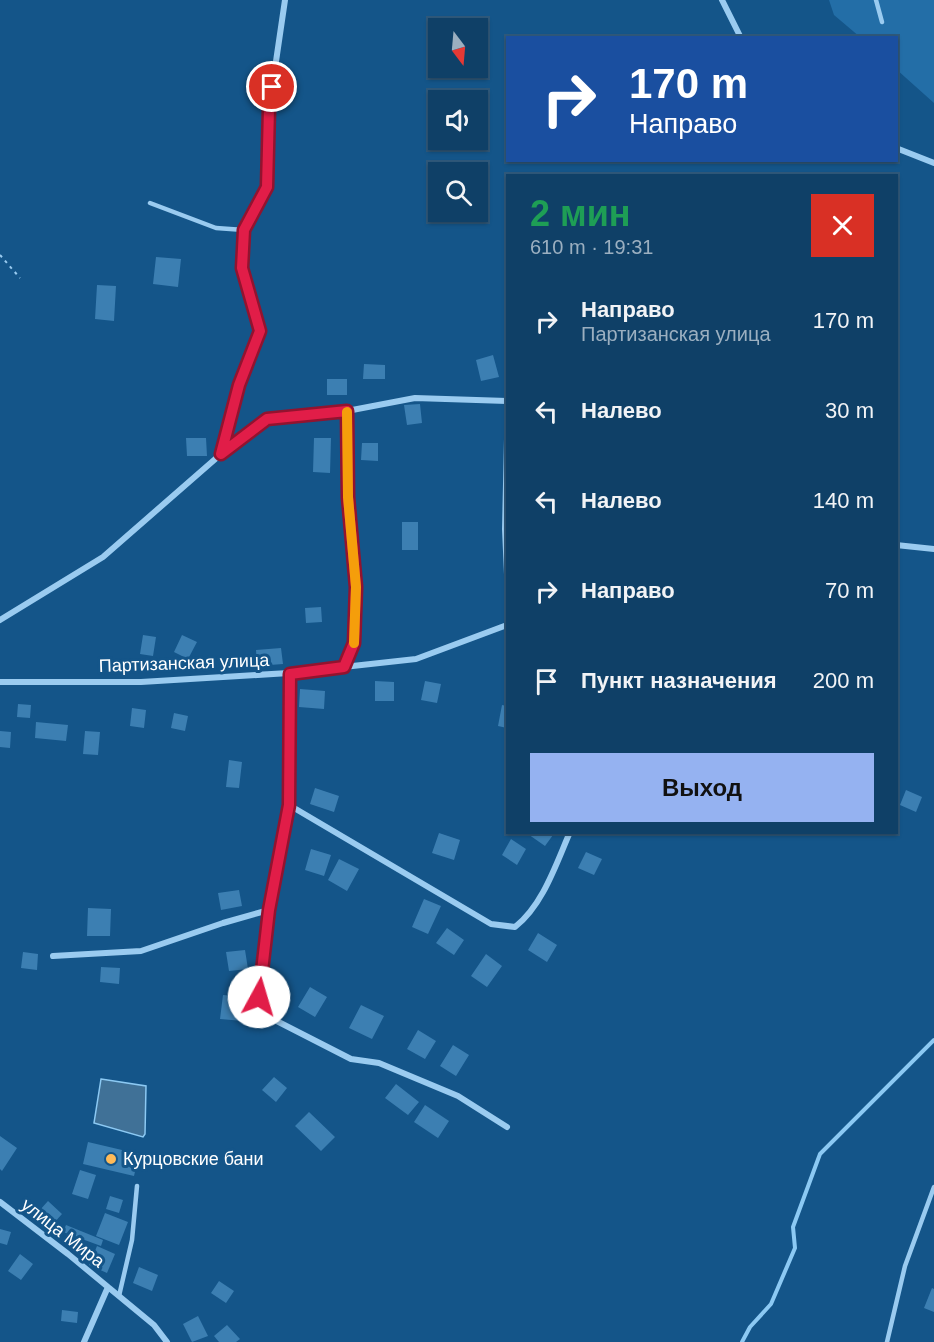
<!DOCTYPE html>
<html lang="ru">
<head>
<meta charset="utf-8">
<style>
	:root { --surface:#0f4067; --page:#1d4b70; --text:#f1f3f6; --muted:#9bafc0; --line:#2f597b; --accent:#95b2f1 }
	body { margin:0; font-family:Arial,sans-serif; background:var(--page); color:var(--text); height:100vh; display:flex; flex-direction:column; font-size:22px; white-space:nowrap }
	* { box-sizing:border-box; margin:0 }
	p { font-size:20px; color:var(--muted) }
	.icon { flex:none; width:33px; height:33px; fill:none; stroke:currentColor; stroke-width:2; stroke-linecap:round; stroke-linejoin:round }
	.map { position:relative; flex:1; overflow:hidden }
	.panel { position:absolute; left:506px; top:174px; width:392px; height:660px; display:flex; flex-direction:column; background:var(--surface); border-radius:0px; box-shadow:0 2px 4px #0004,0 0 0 2px var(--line) }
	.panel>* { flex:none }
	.guide { position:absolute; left:506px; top:36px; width:392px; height:126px; border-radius:0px; box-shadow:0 2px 4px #0004,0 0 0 2px var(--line); background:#1a4fa0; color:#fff; overflow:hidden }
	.needle { width:39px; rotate:164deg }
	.tools { position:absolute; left:428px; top:18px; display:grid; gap:12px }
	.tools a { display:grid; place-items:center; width:60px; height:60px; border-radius:0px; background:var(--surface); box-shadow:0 2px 4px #0004,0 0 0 2px var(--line); font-size:30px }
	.pin { position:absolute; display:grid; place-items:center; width:51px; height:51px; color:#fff; margin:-26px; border:3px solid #fff; border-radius:50%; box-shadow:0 2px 6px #0007 }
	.me { position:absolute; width:66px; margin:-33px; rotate:6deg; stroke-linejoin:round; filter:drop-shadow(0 0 4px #0008) }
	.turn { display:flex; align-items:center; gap:21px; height:126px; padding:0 24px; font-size:27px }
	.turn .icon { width:78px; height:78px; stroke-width:2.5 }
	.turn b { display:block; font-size:42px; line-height:51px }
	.round { display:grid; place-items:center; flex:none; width:63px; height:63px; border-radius:0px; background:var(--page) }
	.headline { display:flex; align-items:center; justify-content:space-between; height:102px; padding:0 24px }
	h1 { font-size:36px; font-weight:600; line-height:45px; color:#1e9e55 }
	.button { display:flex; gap:12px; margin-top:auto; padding:12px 24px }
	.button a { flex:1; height:69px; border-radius:0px; background:var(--accent); color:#111; font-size:24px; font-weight:600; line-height:69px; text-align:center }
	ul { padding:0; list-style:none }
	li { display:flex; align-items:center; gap:18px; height:90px; padding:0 24px }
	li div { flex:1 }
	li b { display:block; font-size:22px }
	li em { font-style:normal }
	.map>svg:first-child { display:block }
	.green { fill:#236ea7 }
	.water { fill:#407197; stroke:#8cc9f3; stroke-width:1.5 }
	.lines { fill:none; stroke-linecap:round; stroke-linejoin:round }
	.stream { stroke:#8cc9f3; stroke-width:4 }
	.building { fill:#3c7fb2 }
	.path { stroke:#9acbf0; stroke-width:2; stroke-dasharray:3 4.5; stroke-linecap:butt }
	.service { stroke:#9acbf0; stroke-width:4.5 }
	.minor { stroke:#9acbf0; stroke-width:6 }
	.route-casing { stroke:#92132f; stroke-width:15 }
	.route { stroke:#e11d48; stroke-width:10 }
	.slow { stroke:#f59e0b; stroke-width:10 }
	.poi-dot { fill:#ffba58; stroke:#145589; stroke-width:2 }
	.labels { text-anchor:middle; stroke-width:6; stroke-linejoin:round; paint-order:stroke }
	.street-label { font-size:18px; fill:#fff; stroke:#145589 }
	.poi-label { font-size:18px; fill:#fff; stroke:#145589; text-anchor:start }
</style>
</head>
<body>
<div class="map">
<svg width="934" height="1342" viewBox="0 0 934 1342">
	<rect width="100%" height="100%" fill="#145589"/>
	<path class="green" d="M829,0H934V103L896,69V38L860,37L834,15Z"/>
	<path class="water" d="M101,1079L146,1086L145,1134L143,1137L94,1123Z"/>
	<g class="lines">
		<path class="stream" d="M742,1342L750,1327L771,1304L795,1248L793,1227L820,1154L934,1040"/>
	</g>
	<path class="building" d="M156,257L181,259L178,287L153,284Z
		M97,285L116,286L114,321L95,319Z
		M493,355L499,377L481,381L476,360Z
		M364,364L385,365V379H363Z
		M327,379H347V395H327Z
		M420,404L422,423L407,425L404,405Z
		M186,438H206L207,456H187Z
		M314,438H331L330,473L313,472Z
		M362,443H378V461L361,460Z
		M402,522H418V550H402Z
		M321,607L322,622L306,623L305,608Z
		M143,635L156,637L153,656L140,654Z
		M182,635L197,642L188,659L174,652Z
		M281,648L283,664L257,666L256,650Z
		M375,681L394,682V701H375Z
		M425,681L441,684L437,703L421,700Z
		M300,689L325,691L324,709L299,707Z
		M18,704L31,705L30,718L17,717Z
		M502,705L507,706V728L498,726Z
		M132,708L146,710L144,728L130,726Z
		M174,713L188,716L185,731L171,728Z
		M36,722L68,725L66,741L35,738Z
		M0,731L11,732L10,748L0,747Z
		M85,731L100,732L98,755L83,754Z
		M229,760L242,762L239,788L226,787Z
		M315,788L339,796L334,812L310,804Z
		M906,790L922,797L916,812L900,805Z
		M525,832H550L553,835L545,846Z
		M439,833L460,840L454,860L432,853Z
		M511,839L526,849L517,865L502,855Z
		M311,849L331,855L324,876L305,870Z
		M586,852L602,859L594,875L578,868Z
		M339,859L359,869L347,891L328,880Z
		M239,890L242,906L221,910L218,893Z
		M424,899L441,906L428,934L412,927Z
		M88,908L111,909L110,936H87Z
		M447,928L464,940L454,955L436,943Z
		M538,933L557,945L547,962L528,950Z
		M245,950L248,969L229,971L226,952Z
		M23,952L38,954L37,970L21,968Z
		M486,954L502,966L487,987L471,976Z
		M101,967L120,968L119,984L100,982Z
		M310,987L327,997L315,1017L298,1007Z
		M223,995L246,997L243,1021L220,1019Z
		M361,1005L384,1016L372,1039L349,1028Z
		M418,1030L436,1041L425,1059L407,1049Z
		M453,1045L469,1055L456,1076L440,1066Z
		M274,1077L287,1088L276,1102L262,1090Z
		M396,1084L419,1102L408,1115L385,1098Z
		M425,1105L449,1121L438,1138L414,1122Z
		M309,1112L335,1137L321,1151L295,1126Z
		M0,1136L17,1148L2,1171L0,1169Z
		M88,1142L139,1154L134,1176L83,1164Z
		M80,1170L96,1175L88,1199L72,1194Z
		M110,1196L123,1200L119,1213L106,1209Z
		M48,1201L62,1214L53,1224L39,1211Z
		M105,1213L128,1222L119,1245L96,1236Z
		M66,1225L103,1240L101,1246L63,1232Z
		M0,1229L11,1232L7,1245L0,1243Z
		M97,1246L115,1254L107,1273L89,1265Z
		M20,1254L33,1264L21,1280L8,1271Z
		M139,1267L158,1275L152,1291L133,1283Z
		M219,1281L234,1291L226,1303L211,1293Z
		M932,1288L934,1289V1312L924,1308Z
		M62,1310L78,1312L77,1323L61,1321Z
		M198,1316L208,1336L192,1342L183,1324Z
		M227,1325L240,1339L236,1342H219L214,1336Z"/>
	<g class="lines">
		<path class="path" d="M0,255L20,278"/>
		<path class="service" d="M876,0L882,22
			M150,203L216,228L244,230
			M344,667L354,643L356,587L348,497L347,411
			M119,1296L132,1240L137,1186
			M887,1342L905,1266L934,1187"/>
		<path class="minor" d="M722,0L741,38
			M896,148L934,163
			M507,439L505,529L507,574
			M221,454L239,385L260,331L242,268L244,230L267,187L269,109L285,0
			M896,545L934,549
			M0,620L103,557L221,454L267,419L347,411L415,398L507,401
			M289,673V805L269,910L259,997L265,1015L351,1059L379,1063L458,1096L507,1127
			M0,682H141L289,673L416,659L507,625
			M289,805L491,924L515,927C543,905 556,864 570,832
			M53,956L141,951L223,923L269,910
			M0,1202L68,1254L154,1325L167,1342
			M84,1342L108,1287"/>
	</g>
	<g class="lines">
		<g class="route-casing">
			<path id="route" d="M259,997L269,910L289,805L290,674L344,667L354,643L356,587L348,497L347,411L267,419L221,454L239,385L260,331L242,268L244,230L267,187L269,109L272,87"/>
		</g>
		<use href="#route" class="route"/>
		<path class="slow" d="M347,412L348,497L356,587L354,643"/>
	</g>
	<circle class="poi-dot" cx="111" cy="1159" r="6"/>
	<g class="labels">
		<g class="street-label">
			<text transform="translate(184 663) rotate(-2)" y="6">Партизанская улица</text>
			<text transform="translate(63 1233) rotate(38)" y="6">улица Мира</text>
		</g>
		<g class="poi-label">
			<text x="123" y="1165">Курцовские бани</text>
		</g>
	</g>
</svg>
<div class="tools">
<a><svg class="needle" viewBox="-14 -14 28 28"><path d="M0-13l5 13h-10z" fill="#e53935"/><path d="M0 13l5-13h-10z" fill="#9bafc0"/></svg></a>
<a><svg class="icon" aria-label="sound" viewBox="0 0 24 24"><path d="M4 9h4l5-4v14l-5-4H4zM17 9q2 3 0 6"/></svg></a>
<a><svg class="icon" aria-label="search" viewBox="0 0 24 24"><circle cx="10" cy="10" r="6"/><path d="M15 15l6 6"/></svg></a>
</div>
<div class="pin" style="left:272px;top:87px;background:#d93025"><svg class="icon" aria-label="arrive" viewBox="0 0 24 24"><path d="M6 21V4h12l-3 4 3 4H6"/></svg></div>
<svg class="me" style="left:259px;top:997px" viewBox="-20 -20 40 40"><circle r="19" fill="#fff"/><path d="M0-13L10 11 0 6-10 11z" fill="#e11d48"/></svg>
<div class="guide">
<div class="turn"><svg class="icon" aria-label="right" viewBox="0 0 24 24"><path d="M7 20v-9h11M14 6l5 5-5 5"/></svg><div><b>170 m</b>Направо</div></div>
</div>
<section class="panel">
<div class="headline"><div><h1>2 мин</h1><p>610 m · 19:31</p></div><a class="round" style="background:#d93025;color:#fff"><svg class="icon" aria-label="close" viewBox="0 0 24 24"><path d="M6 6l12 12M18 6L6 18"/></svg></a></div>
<ul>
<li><svg class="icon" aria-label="right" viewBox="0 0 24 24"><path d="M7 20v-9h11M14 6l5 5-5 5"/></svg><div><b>Направо</b><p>Партизанская улица</p></div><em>170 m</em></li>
<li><svg class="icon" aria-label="left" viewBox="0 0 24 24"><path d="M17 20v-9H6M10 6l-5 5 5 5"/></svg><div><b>Налево</b></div><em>30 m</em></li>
<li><svg class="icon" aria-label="left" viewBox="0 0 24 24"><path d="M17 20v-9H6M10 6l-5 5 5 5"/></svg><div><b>Налево</b></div><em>140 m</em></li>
<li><svg class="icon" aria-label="right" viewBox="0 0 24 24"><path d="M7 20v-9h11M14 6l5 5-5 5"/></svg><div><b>Направо</b></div><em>70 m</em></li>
<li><svg class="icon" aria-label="arrive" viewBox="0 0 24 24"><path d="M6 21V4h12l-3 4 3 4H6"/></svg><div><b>Пункт назначения</b></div><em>200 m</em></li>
</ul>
<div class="button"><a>Выход</a></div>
</section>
</div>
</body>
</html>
